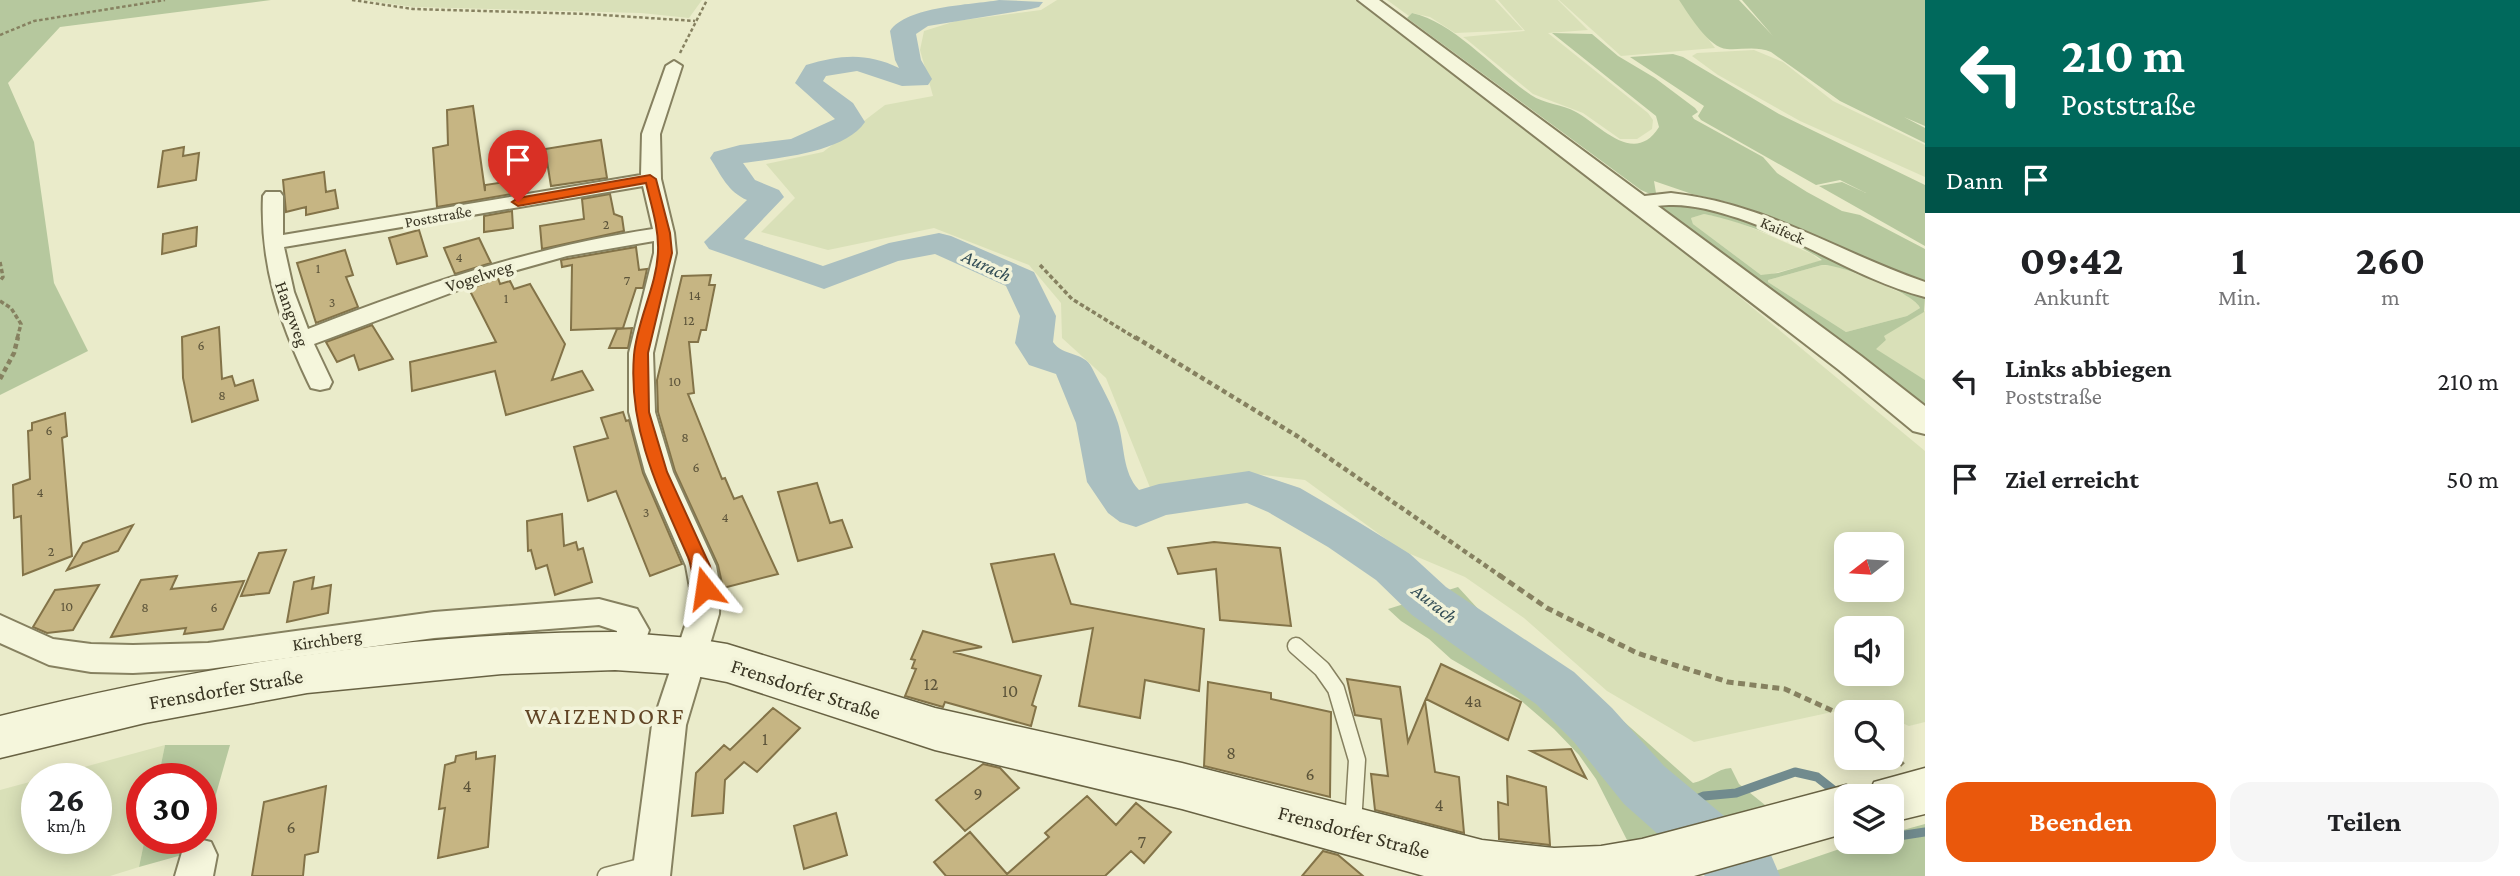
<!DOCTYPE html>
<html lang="de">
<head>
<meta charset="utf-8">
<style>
	:root { --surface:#fff; --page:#f6f6f6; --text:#202124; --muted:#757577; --accent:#ea580c }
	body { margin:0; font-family:"Crimson Pro",serif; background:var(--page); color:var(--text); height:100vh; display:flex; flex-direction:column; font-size:26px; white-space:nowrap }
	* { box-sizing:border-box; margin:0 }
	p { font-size:23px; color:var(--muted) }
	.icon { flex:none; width:38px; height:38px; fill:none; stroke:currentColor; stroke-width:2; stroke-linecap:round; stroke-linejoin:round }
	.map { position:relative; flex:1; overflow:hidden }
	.sheet { display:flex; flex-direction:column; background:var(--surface); width:595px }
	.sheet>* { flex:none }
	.top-card { background:#00695c; color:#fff; overflow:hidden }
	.needle { width:46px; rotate:253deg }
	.buttons { position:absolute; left:1834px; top:532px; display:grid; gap:14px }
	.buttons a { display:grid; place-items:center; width:70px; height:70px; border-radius:14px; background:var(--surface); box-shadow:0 4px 18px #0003; font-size:35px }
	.speed { position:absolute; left:21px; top:763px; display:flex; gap:14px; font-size:35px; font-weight:700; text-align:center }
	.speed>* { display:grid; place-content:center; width:91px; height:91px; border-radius:50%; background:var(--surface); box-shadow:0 4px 18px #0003; line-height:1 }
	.speed small { font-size:18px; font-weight:400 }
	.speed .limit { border:10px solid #d22; background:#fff; color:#111 }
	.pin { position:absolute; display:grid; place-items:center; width:60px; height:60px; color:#fff; margin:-72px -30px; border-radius:50% 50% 50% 0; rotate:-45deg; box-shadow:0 0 7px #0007 }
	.pin .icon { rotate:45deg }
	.me { position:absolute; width:77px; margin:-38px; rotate:345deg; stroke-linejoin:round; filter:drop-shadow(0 0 5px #0008) }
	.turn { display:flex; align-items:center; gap:24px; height:147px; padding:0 21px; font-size:32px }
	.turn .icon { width:91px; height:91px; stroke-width:2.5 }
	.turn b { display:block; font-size:49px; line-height:60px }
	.then { display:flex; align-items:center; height:66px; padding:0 21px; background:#0003; gap:14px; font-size:26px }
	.eta { display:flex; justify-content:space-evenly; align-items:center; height:119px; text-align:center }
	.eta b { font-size:42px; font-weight:700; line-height:49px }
	.button { display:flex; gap:14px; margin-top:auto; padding:14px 21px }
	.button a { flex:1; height:80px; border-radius:21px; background:var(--accent); color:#fff; font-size:28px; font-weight:700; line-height:80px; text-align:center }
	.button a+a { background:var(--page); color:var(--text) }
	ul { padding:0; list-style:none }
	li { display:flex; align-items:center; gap:21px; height:98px; padding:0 21px }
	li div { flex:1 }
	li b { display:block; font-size:26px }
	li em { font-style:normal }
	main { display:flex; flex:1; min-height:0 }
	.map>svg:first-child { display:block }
	.farmland { fill:#d9e0b8; fill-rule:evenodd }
	.green { fill:#b6c89e; fill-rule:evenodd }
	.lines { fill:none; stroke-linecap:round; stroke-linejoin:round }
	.stream { stroke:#718b8e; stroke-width:9 }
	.river { fill:#aabfc0; fill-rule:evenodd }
	.building { fill:#c6b583; stroke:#837348; stroke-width:2 }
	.service-casing { stroke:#868160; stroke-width:19 }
	.minor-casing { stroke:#868160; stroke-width:4 }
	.tertiary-casing { stroke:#868160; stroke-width:4 }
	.secondary-casing { stroke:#686243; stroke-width:3 }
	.path-far3 { stroke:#868160; stroke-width:2.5; stroke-dasharray:3.5 2.5; stroke-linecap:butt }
	.path-far2 { stroke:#868160; stroke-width:3.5; stroke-dasharray:4.5 2.5; stroke-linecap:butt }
	.path-far1 { stroke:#868160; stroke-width:4.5; stroke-dasharray:5 3.5; stroke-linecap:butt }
	.path { stroke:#868160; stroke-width:5; stroke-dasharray:7 4.5; stroke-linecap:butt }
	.service { stroke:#f5f6dc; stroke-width:16 }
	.minor { fill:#f5f6dc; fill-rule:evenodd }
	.tertiary { fill:#f5f6dc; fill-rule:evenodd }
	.secondary { fill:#f5f6dc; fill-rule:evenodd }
	.route { fill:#ea580c; stroke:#983908; stroke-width:2 }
	.labels { text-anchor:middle; stroke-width:7; stroke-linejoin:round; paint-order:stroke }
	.number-label { font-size:14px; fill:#5c543a }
	.far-street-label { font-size:16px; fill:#383422; stroke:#f2f3d9 }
	.street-label { font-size:18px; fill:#383422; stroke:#f2f3d9 }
	.near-number-label { font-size:18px; fill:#5c543a }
	.water-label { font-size:19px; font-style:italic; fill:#324d56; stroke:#f2f3d9 }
	.near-street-label { font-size:21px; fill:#383422; stroke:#f2f3d9 }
	.near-quarter-label { font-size:24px; letter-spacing:2px; fill:#614525; stroke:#f2f3d9 }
</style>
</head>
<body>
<main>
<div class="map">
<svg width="1925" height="876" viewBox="0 0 1925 876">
	<rect width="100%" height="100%" fill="#eaebca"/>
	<path class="farmland" d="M363,0H702L689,18L641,13L413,7Z
		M1057,0H1361L1618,196L1925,451V722L1909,726L1892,719V712H1875L1860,706L1694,742L1607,691L1524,618L1465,577L1401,550L1305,480L1247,473L1151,490L1106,378L1062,338L1061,303L1029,265L934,228L828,250L761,232L795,198L766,164L823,152L885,105L933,96L920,50L924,31L956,21L1041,10ZM1846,544H1892V590H1846ZM1846,628H1892V674H1846Z
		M1387,0H1495L1523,30L1455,33L1430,17L1412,13L1409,16Z
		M1498,0H1558L1588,30L1548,33L1648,113L1653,120L1652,129L1637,139H1620L1583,113L1533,94L1466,39L1463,37L1525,31Z
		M1559,0H1679L1715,48L1621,56Z
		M1754,50L1783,62L1833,101L1925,145V177L1800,121L1718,75L1692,56L1697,53Z
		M1704,214L1729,219L1757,230L1812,254L1821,261L1768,275H1761L1693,224L1691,218Z
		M1822,265L1836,266L1873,280L1916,300L1920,308L1907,316L1846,332L1768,282V280Z
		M1925,311V380L1875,349L1886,340L1883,336Z
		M165,745L158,779H142V838H145L139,867L110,876H0V790L37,780V838H96V779H40Z"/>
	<path class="green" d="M0,0H271L60,27L8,83L34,142L54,283L88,351L0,395Z
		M1679,0H1739L1773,36L1742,0H1925V126L1904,117L1925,128V143L1840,101L1771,52C1757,46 1742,50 1727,49C1709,48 1689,15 1679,0Z
		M1412,13C1454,22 1494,70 1531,95C1544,104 1562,104 1576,112C1599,124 1634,167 1659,127L1656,116L1552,33L1592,34L1618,56L1655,78L1695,108L1698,112L1692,116L1694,119L1763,157L1777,173L1807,192L1842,211L1860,215L1925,249V286L1727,202L1692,194L1654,181L1656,193L1650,194L1641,190L1407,18Z
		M1673,54L1683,57L1779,114L1925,185V246L1819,186L1842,182L1866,193L1840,180L1816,185L1701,120L1698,116L1704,106L1630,57Z
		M1681,203L1732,212L1925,298L1924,312L1884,336L1886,340L1876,349L1925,380V416L1660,209L1666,205ZM1704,214C1733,219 1799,243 1822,260L1778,273L1761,275L1693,224L1691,218ZM1822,265C1837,263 1917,294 1920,308L1907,316L1846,332L1768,282V280Z
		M1458,587L1480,611L1493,633L1592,708L1622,720L1693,783C1708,780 1716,769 1731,768L1739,784L1770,809L1723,821L1704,818L1632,843L1627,840L1596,779L1579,755L1554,729L1518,698L1451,659L1429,639L1401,621L1388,609Z
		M165,745H230L200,850L139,867L145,838H201V779H158Z
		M1925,824V876H1760L1860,842H1892V833Z"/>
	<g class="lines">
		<path class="stream" d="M1673,809L1704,796L1736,793L1795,772L1817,777L1846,800
			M1892,837L1925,832"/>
		<path class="river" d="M999,0L1043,2L1039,7L1031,9L928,26L916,34L921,60L932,79L928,85L902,86L857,71L826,76L823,81L853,103L865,122C844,153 777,158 743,163L755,180L779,190L784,197L744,239L823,266L889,243L939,233L951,236L1034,272L1056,316L1053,342C1063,357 1084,351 1092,368C1101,386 1112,404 1118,423C1125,446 1122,472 1139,490L1159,484L1249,471L1300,488L1360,523L1410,554L1446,587L1574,672L1612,708L1664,766L1771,855L1780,876H1705L1624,804L1574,742L1536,704L1412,615L1376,580L1328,547L1268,512L1247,503L1166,515L1136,527L1120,522L1108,513L1087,482L1076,423L1056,374L1029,365L1015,343L1020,316L1006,286L935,254L898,261L824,289L709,249L704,242L747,200C728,192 721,175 710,158L714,152L740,145L791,139L835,119L795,83L806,65C840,55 866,52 899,68L895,60L890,31C907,6 971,5 999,0Z"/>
	</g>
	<path class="building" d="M473,106L485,191V185L512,181V194L437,207L433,148L448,145L447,110Z
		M601,140L607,178L551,186L545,149Z
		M184,147L183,156L199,153L196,180L158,187L163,151Z
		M324,172L326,192L335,190L338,208L306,215V207L286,212L283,180Z
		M610,194L614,214L622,217L624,231L542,249L540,226L584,219L582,199Z
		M512,211L513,228L484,232V216Z
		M197,227L196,246L162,254L163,234Z
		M419,230L427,256L397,264L389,238Z
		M479,238L491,263L455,274L444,248Z
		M636,247L639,270L647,269L643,288H636L623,328L571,330L572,265L562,267L561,260Z
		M345,250L353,275L346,277L358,307L316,323L297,263Z
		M711,275L709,285H715L706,330H701L698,342H689L694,393L688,394L722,479L725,478L734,499L742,496L778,574L723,588L718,565L675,471L658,412L657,380L682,276Z
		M498,278L500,284L510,281L514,289L530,284L565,344L552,380L582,371L593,390L506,415L495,371L412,391L410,362L496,342L469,289Z
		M372,325L393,359L359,370L354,355L337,362L326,342Z
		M219,327L222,379L232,376L235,386L253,380L258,400L192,422L183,378L182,337Z
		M632,328L628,348H609L617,329Z
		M623,412L626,421L629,420L643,473L682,564L650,576L616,491L588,501L574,447L608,438L601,418Z
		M65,413L67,436L62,438L72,556L23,575L21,516L14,518L13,485L30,479L28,431L32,430V423Z
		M817,483L830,523L842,520L852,547L798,561L778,492Z
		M562,514L564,546L576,542L578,550L583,548L592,582L555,595L547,565L536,569L531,550L528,551L527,521Z
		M133,525L118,551L67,570L83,543Z
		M1214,542L1280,548L1291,626L1220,620L1216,569L1178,574L1168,548Z
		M286,550L269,593L241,596L259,553Z
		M1054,554L1071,604L1204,629L1199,691L1145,680L1140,718L1079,706L1093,628L1013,642L991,564Z
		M177,576L171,589L244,581L223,629L184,634L186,628L111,637L141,580Z
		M314,577L312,589L331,585L328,613L287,622L294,582Z
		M99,585L73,630L47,633L33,627L55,590Z
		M923,631L982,647L953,652L1041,676L1032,705L1036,707L1031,726L945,702L943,707L905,696L916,669L912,668L915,660L911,659Z
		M1441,664L1521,702L1508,740L1426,699Z
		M1347,679L1400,687L1408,742L1425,701L1435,772L1459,777L1464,833L1375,810L1371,774L1388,776L1381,719L1355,715Z
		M1208,682L1271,693V699L1331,712L1330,797L1204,766Z
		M773,708L800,728L757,772L744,762L725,780L723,813L692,816L696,773L724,745L730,750Z
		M1571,749L1586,778L1531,751Z
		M476,752V759L495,756L488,847L438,858L445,808L439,809L445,765L455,762L456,756Z
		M983,764L1000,768L1019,788L965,831L936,800Z
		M1507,776L1546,787L1550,845L1499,839L1498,802L1508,805Z
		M326,786L318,852L305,855L303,876H252L264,802Z
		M1087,796L1116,825L1136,803L1171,832L1144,863L1131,851L1105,876H946L934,862L970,832L1007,874L1049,837L1045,833Z
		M836,813L847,855L804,869L794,826Z
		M1323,851L1338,855L1363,876H1302Z"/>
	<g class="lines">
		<g class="service-casing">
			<path id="service" d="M1296,646L1322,669L1336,689L1357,760L1353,824
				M606,876L648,865"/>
		</g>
		<g class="minor-casing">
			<path id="minor" d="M674,61L682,66L660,134L661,179L674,233L676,253L653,353L655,412L673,472L716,566L720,588L719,614L686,725L670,876H632L652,725L689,614L690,588L686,566L645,472L629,412V353L654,253V241L567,256L496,276L314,344L332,382L329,388L320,390L311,388L308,382C279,321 260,264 263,196L266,192H280L283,196V235L641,175L642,134L666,66ZM643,186L653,229C532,247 421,285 308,329L294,292L284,247Z
				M1671,193C1768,204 1835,251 1925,282V297C1859,280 1802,239 1738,218C1716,211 1692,204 1669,205C1655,205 1641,210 1627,206L1624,202L1627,198Z
				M599,599L637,609L649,630L640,658L629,662L618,658L613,649L617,631L599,625L434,638L208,669L133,673L91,672L49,665L0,643V615L53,639L91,644L133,645L208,643L434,612Z
				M194,838L211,842L217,855L213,876H175L185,842Z"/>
		</g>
		<g class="tertiary-casing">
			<path id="tertiary" d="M1358,0H1379L1861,356L1925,406V434L1913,431L1839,370Z"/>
		</g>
		<g class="secondary-casing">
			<path id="secondary" d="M615,632L690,638L727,644L935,708L1182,763L1482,840L1554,848L1601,846L1642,839L1846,785L1864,792L1866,796H1846V833L1694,876H1424L1182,809L935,750L727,682L690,675L615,670L502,674L307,693L145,723L0,758V716C201,666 407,632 615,632Z
				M1925,768V814L1892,822V796H1868L1874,782Z"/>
		</g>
		<path class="path-far3" d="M352,0L413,9L588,14L695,21
			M0,35L34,21L165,0
			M680,53L707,0"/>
		<path class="path-far2" d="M0,262L3,277L0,281
			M1040,265L1072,299L1137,339
			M0,301L11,308L21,324L17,339"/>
		<path class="path-far1" d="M1135,337L1297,436L1502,577
			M0,379L14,353L18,337"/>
		<path class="path" d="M1499,575L1547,608L1637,653L1728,682L1785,689L1846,717
			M1892,753L1903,765"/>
		<use href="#service" class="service"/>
		<use href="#minor" class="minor"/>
		<use href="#tertiary" class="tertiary"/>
		<use href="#secondary" class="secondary"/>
	</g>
	<path class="route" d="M650,175L656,179L670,233L672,253L648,353L649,412L667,472L710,566L714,588L711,593L705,595L698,593C692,582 693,569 688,557C659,491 628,430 634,355C637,320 657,286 658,251C659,228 651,205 646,183L518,206L512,202L518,198Z"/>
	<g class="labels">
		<g class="number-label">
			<text x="606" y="229">2</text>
			<text x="459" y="262">4</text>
			<text x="318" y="273">1</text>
			<text x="627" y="285">7</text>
			<text x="695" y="300">14</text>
			<text x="506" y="303">1</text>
			<text x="332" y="307">3</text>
			<text x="689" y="325">12</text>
			<text x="201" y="350">6</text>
			<text x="675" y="386">10</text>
			<text x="222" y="400">8</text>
			<text x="49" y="435">6</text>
			<text x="685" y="442">8</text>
			<text x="696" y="472">6</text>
			<text x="40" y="497">4</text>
			<text x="646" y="517">3</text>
			<text x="725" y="522">4</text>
			<text x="51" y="556">2</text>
			<text x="67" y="611">10</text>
			<text x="145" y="612">8</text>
			<text x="214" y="612">6</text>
		</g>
		<g class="far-street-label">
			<text transform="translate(438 216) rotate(-10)" y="6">Poststraße</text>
			<text transform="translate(1783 230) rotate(24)" y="6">Kaifeck</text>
		</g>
		<g class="street-label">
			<text transform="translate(479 276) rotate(-18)" y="6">Vogelweg</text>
			<text transform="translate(292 314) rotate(70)" y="6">Hangweg</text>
			<text transform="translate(327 640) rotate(-8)" y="6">Kirchberg</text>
		</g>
		<g class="near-number-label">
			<text x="931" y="690">12</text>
			<text x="1010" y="697">10</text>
			<text x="1473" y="707">4a</text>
			<text x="765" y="745">1</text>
			<text x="1231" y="759">8</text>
			<text x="1310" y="780">6</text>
			<text x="467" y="792">4</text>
			<text x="978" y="800">9</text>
			<text x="1439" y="811">4</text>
			<text x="291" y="833">6</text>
			<text x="1142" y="848">7</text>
		</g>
		<g class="water-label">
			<text transform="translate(987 265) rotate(25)" y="7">Aurach</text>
			<text transform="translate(1435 603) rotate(38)" y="7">Aurach</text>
		</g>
		<g class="near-street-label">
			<text transform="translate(226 689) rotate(-10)" y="7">Frensdorfer Straße</text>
			<text transform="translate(806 689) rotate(18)" y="7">Frensdorfer Straße</text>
			<text transform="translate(1354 832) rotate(15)" y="7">Frensdorfer Straße</text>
		</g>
		<g class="near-quarter-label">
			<text x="605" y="724">WAIZENDORF</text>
		</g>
	</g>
</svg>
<div class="buttons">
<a><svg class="needle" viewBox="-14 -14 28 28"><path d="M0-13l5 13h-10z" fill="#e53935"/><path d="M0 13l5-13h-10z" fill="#757577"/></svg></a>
<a><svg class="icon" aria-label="sound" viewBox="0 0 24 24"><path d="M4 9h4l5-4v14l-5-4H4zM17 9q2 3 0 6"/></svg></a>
<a><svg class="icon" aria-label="search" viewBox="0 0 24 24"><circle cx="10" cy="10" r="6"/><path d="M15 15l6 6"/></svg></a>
<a><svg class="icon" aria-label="layers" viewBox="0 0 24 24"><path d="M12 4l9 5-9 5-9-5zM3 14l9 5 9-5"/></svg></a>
</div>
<div class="speed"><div>26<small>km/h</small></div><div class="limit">30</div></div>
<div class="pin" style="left:518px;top:202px;background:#d93025"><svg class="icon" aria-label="arrive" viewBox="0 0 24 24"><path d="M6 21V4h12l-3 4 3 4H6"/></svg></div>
<svg class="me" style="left:705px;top:588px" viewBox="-20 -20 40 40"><path d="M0-17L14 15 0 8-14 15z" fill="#ea580c" stroke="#fff" stroke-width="4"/></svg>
</div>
<section class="sheet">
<div class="top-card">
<div class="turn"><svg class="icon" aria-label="left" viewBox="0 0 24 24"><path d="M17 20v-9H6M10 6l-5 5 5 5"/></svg><div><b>210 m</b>Poststraße</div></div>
<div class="then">Dann<svg class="icon" aria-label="arrive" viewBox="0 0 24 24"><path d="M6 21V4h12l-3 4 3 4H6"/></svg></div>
</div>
<div class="eta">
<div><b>09:42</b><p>Ankunft</p></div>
<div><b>1</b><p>Min.</p></div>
<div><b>260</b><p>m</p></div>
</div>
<ul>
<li><svg class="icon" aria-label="left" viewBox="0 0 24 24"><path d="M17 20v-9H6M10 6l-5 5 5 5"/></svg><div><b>Links abbiegen</b><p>Poststraße</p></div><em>210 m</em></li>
<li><svg class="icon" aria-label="arrive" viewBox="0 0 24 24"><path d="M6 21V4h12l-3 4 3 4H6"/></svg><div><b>Ziel erreicht</b></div><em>50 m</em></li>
</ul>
<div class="button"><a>Beenden</a><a>Teilen</a></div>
</section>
</main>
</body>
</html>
